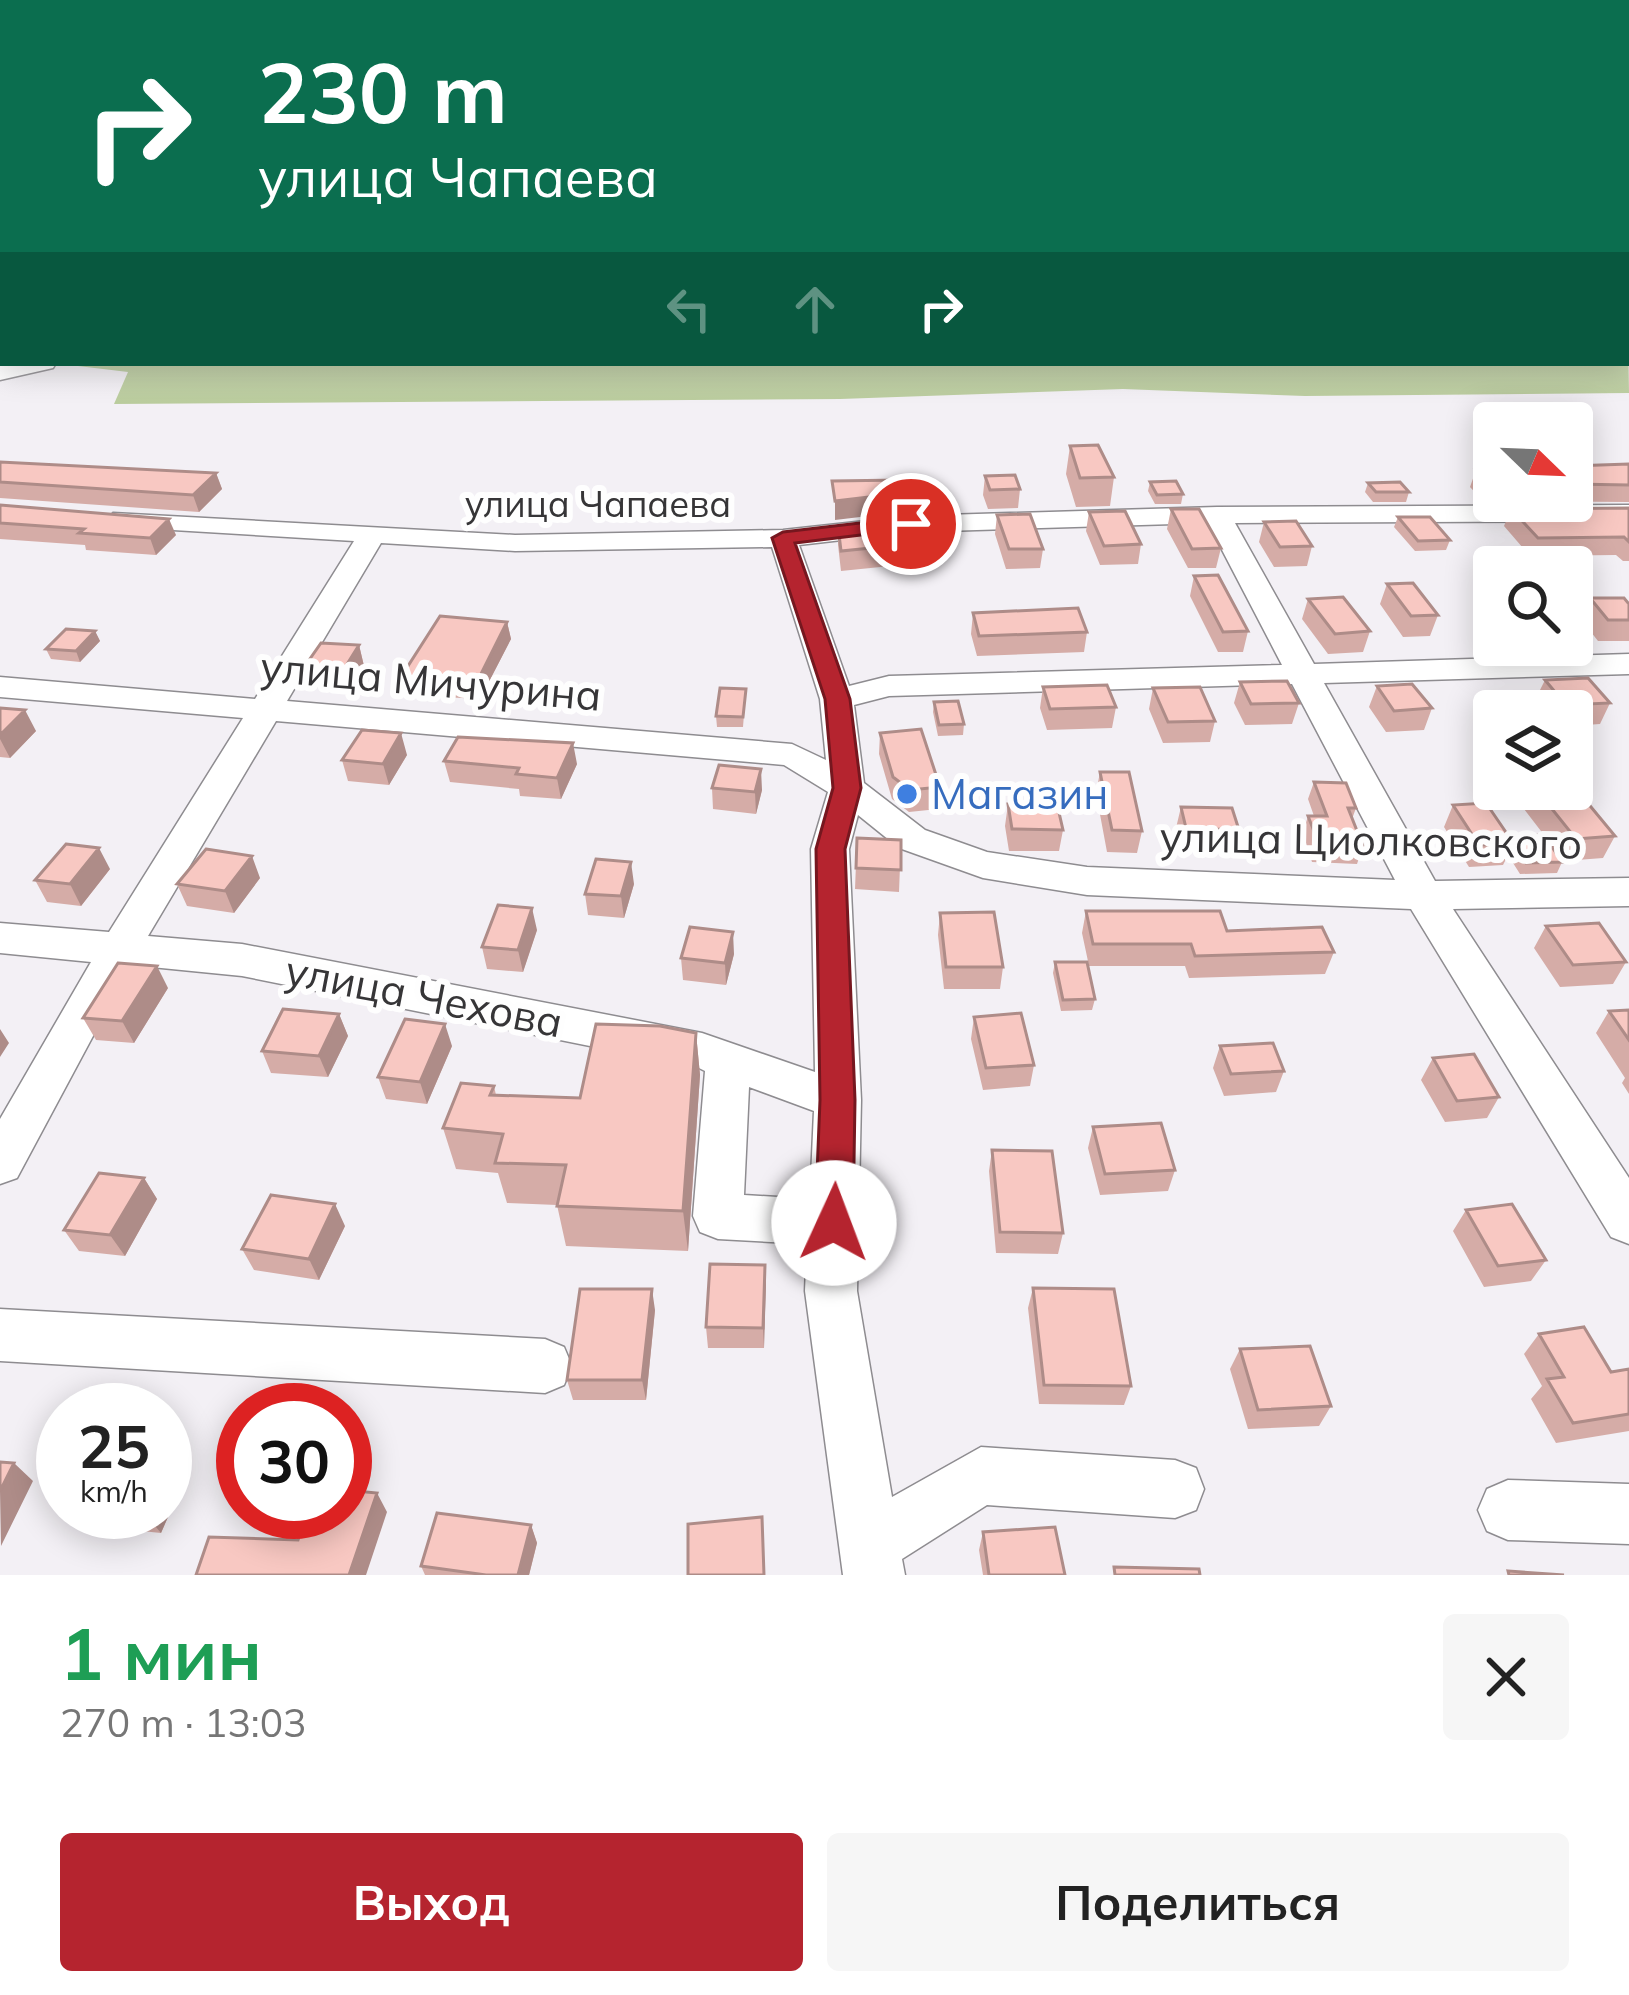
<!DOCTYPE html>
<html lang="ru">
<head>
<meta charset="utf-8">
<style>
	:root { --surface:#fff; --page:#f6f6f6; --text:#222; --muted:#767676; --accent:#b5242f }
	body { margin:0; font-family:Mulish,sans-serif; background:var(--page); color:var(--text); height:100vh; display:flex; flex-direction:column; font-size:45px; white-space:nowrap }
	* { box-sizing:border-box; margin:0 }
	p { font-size:39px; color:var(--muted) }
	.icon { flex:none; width:66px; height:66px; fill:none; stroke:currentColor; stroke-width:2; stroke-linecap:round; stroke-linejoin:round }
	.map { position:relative; height:1575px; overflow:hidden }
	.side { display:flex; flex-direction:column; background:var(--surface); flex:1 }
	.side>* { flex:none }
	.guide { position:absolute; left:0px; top:0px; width:1629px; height:366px; box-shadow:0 6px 30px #0003; background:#0b6e4f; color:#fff; overflow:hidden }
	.needle { width:78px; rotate:113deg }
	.buttons { position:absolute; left:1473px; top:402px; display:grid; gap:24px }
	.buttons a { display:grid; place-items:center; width:120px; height:120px; border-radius:12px; background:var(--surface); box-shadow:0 6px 30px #0003; font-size:60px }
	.speed { position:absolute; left:36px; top:1383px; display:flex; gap:24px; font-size:60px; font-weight:700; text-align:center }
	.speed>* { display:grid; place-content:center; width:156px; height:156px; border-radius:50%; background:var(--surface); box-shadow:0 6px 30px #0003; line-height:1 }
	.speed small { font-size:30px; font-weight:400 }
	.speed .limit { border:18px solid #d22; background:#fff; color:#111 }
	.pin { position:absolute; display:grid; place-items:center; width:102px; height:102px; color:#fff; margin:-51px; border:6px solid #fff; border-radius:50%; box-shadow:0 3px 12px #0007 }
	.me { position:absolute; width:132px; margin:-66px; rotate:2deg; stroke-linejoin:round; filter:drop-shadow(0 0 9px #0008) }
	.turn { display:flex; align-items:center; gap:42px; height:252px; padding:0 60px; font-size:54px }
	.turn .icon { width:156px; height:156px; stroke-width:2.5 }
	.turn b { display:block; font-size:84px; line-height:102px }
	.lanes { display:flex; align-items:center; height:114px; padding:0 60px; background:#0003; justify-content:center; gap:60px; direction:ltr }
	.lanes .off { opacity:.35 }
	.round { display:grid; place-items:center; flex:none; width:126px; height:126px; border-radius:12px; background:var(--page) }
	.headline { display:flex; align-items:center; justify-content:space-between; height:204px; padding:0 60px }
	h1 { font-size:72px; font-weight:700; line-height:90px; color:#1e9e55 }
	.button { display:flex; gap:24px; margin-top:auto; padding:24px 60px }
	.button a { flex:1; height:138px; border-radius:12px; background:var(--accent); color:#fff; font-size:48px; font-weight:700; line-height:138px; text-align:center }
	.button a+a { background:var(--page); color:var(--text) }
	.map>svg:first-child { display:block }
	.green { fill:#bacc9d }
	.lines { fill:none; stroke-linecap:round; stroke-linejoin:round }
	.minor-casing { stroke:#8e8c90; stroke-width:3 }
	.minor { fill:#fff; fill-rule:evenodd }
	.wall { fill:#d5aca7 }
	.shaded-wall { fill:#ae8c88 }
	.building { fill:#f8c8c2; stroke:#ae8c88; stroke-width:3 }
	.route { fill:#b5242f; stroke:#76171f; stroke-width:3 }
	.shop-dot { fill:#3f7fe0; stroke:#fefefe; stroke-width:4.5 }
	.labels { text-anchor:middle; stroke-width:12; stroke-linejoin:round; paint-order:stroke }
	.far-street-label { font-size:36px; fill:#363537; stroke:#fefefe }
	.street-label { font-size:42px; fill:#363537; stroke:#fefefe }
	.shop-label { font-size:42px; fill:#366cbe; stroke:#fefefe; text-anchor:start }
</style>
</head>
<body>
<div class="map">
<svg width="1629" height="1575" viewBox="0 0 1629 1575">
	<rect width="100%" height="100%" fill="#f3f0f5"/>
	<path class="green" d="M1626,226L1629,393L1305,396L1123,389L840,399L114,404L128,372L78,366L1626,363Z"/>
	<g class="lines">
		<g class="minor-casing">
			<path id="minor" d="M0,313H3V325H0Z
				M14,363H56L53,368L0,380V366Z
				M1629,505V521L1235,523L1314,664L1629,654V674L1324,683L1435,881L1629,878V906L1453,909L1629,1178V1244L1611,1237L1411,909L1087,895L983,878L899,848L858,815L849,849L861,1100L857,1291L892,1497L981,1447L1175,1460L1196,1468L1204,1489L1196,1510L1175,1518L987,1505L902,1559L905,1575H843L805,1291L807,1244L718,1239L700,1232L693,1216L705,1071L699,1068L242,976L131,965L17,1178L0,1184V1119L91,962L0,953V923L109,932L243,718L0,697V677L255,699L354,541L123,527L113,525L109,519L113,513L515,535L783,530L911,516L1217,507ZM1208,523L1282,665L889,676L849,686L799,545L911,532ZM381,543L515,551L772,547L820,699L826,760L792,744L287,701ZM1292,684L1395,880L1087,867L987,852L925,830L864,783L854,705L889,696ZM276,721L784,765L828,792L811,849L815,1072L702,1033L242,944L148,936ZM749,1087L814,1111L810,1199L744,1195Z
				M0,1309L545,1339L564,1347L572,1366L564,1385L545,1393L0,1361Z
				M1508,1480L1629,1484V1544L1508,1540L1487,1531L1478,1510L1487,1489Z"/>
		</g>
		<use href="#minor" class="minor"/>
	</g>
	<path class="wall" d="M1070,446L1114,477L1110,506L1076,507L1066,474Z
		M0,462L216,473L222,489L199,512L0,498Z
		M1629,464V502L1483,501L1470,487L1476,470L1494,469V501H1572V466Z
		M985,476L1020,489L1018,508L988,509L983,495Z
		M1150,482L1183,494L1181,504H1155L1148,491Z
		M1368,483L1409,492L1406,502H1373L1365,492Z
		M0,505L176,535L156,555L86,550L85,545L0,539Z
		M1629,508V561H1623L1616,555L1530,556L1504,526L1511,509Z
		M1171,509L1221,548L1216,568H1188L1167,529Z
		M1089,512L1141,544L1138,564L1100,565L1086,531Z
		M997,515L1043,549L1040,568L1006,569L995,534Z
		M1398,517L1450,540L1446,550L1415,551L1394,527Z
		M1264,522L1312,546L1307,566L1274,567L1259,542Z
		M838,526L911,544L910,564L841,571L838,545Z
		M1194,576L1248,631L1243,652H1218L1190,596Z
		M1387,584L1438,615L1430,636L1403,637L1380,604Z
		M1590,598L1629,620V641H1598L1580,618Z
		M1308,599L1370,631L1363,652L1328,654L1302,619Z
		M973,613L1087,632L1084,652L977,656L971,634Z
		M507,622L511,639L480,699L406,695L401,677Z
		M95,631L100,641L80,662L51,659L46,649Z
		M359,645L364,666L350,690L312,687L305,666Z
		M1545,680L1610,703L1600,724L1572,726V711H1544L1535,700Z
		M1240,682L1299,703L1292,724L1245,725L1234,703Z
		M1377,686L1432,708L1424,730L1386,732L1369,707Z
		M1043,687L1116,707L1112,728L1047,730L1040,708Z
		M1153,688L1215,721L1210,742L1163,743L1149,709Z
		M746,689L743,727H717L716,716Z
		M934,702L964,724L963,735L938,736L933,712Z
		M0,708L36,731L10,758L0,757Z
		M880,733L940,787L938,809L909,812L892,799L879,754Z
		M407,755L389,785L348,781L342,760Z
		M444,761L577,764L561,799L520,796L519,789L450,782Z
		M1100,772L1142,831L1137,853L1107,852L1096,793Z
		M1314,782L1356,808L1352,819L1363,846L1357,864L1312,862L1303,833L1308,816H1314L1308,799Z
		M712,788L762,790L756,814L713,809Z
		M1534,789H1572L1615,836L1603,858L1564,861L1524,809Z
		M1008,804L1063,830L1059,851H1009L1005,826Z
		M1453,805L1508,836L1562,862L1557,873L1520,874L1508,855L1503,865L1469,867L1444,827Z
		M1181,807L1239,830L1232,852L1181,850L1176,828Z
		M857,838L901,840L899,892L855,889Z
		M110,869L81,906L47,902L35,880Z
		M260,878L234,913L187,906L177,884Z
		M634,884L624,918L588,915L585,894Z
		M1086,911L1227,931L1334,952L1325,974L1189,978L1185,966H1089L1082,933Z
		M940,913L1003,967L1000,989H944L938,935Z
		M1546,926L1626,962L1613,984L1560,987L1534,948Z
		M537,930L523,972L487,969L482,947Z
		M734,954L726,985L683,980L681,958Z
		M1055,962L1095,999L1092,1010L1061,1011L1053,973Z
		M168,988L134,1043L96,1040L83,1018Z
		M1629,1010V1094L1622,1083L1625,1078L1596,1033L1609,1011Z
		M339,1014L348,1036L328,1077L271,1073L262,1051Z
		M974,1017L1034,1065L1030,1086L983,1090L971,1039Z
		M696,1033L700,1075L688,1251L566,1246L557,1205L507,1203L498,1173L456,1169L443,1128L494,1086L496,1095L580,1098Z
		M452,1046L427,1104L386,1099L378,1077Z
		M1220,1046L1284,1071L1276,1092L1224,1096L1213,1068Z
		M1433,1058L1499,1097L1487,1118L1445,1122L1421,1080Z
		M1093,1127L1175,1170L1168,1191L1100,1195L1088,1148Z
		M992,1150L1063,1233L1058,1254L996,1253L989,1171Z
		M144,1178L157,1199L125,1256L79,1251L64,1230Z
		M1466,1210L1546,1260L1531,1281L1484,1287L1453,1231Z
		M345,1226L319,1280L254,1270L242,1249Z
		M765,1265L764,1348H708L706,1327Z
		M1033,1288L1131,1386L1124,1405L1039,1404L1028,1308Z
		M655,1310L646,1400H573L567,1380Z
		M1539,1334L1611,1372L1629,1369V1431L1556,1443L1531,1399L1542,1386L1524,1354Z
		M1240,1349L1331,1406L1319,1426L1248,1429L1230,1369Z
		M166,1469L181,1487L161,1533L102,1527L88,1512H165Z
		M531,1525L537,1543L529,1575H425L421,1566Z
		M983,1532L1065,1575H983L979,1550Z"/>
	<path class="shaded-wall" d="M216,473L222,489L199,512L193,495Z
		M903,493L902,512L835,520V501Z
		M169,519L176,535L156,555L150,538Z
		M507,622L511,639L480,699L477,682Z
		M95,631L100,641L80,662L76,651Z
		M359,645L364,666L350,690L344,669Z
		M25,710L36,731L10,758L0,739V735Z
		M401,733L407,755L389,785L383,764Z
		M573,743L577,764L561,799L557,778Z
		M761,769L762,790L756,814L755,792Z
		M99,848L110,869L81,906L70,884Z
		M252,856L260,878L234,913L225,891Z
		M631,862L634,884L624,918L621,896Z
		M532,908L537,930L523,972L518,950Z
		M733,932L734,954L726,985L725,963Z
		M157,966L168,988L134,1043L122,1021Z
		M339,1014L348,1036L328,1077L319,1056Z
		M445,1024L452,1046L427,1104L420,1082Z
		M0,1029L9,1043L0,1057Z
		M696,1033L700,1075L688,1251L683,1211Z
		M144,1178L157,1199L125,1256L110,1235Z
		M335,1204L345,1226L319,1280L309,1259Z
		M765,1265L766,1285L764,1348L763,1328Z
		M652,1289L655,1310L646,1400L642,1380Z
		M14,1463L33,1481L1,1546L0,1491Z
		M166,1469L181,1487L161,1533L146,1515L147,1512H165Z
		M377,1493L387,1512L366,1575H349Z
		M531,1525L537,1543L529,1575H518Z"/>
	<path class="building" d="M3,184V227L0,225V192H3Z
		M1098,445L1114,477L1080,478L1070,446Z
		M0,462L216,473L193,495L0,482Z
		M1629,464V485L1572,484V466Z
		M1494,469V484H1489L1476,470Z
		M1015,475L1020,489L990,490L985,476Z
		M901,480L903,493L835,501L832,481Z
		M1176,481L1183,494L1157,495L1150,482Z
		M1400,482L1409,492H1376L1368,483Z
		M0,505L169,519L150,538L79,533L84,529L0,523Z
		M1629,508V542L1624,537L1538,538L1511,509Z
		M1171,509H1199L1221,548L1192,549Z
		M1125,511L1141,544L1104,546L1089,512Z
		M1030,514L1043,549H1009L997,515Z
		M1398,517H1430L1450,540L1418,541Z
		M907,518L911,544L841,551L838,526Z
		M1296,521L1312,546L1280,547L1264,522Z
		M1218,575L1248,631L1223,632L1194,576Z
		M1413,583L1438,615L1411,616L1387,584Z
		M1343,597L1370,631L1335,634L1308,599Z
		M1590,598H1624L1629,604V620H1608Z
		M1078,608L1087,632L979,636L973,613Z
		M440,616L507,622L477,682L401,677Z
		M66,629L95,631L76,651L46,649Z
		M321,643L359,645L344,669L305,666Z
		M1588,678L1610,703L1566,705L1545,680Z
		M1287,681L1299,703L1251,704L1240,682Z
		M1412,684L1432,708L1394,711L1377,686Z
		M1107,685L1116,707L1050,709L1043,687Z
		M1200,687L1215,721L1168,722L1153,688Z
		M720,688L746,689L743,717L716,716Z
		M958,701L964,724L939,725L934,702Z
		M0,708L25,710L0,735Z
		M921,729L940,787L910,790L893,777L880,733Z
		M362,730L401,733L383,764L342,760Z
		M458,737L573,743L557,778L516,774L519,768L444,761Z
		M719,765L761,769L755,792L712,788Z
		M1100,772H1129L1142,831L1112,830Z
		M1314,782L1346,783L1356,808H1348L1363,846L1319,844L1308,816H1327Z
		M1572,784L1615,836L1576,839L1536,789H1572Z
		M1486,803L1514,844L1479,845L1453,805Z
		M1008,804H1057L1063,830L1012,829Z
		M1181,807L1232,808L1239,830L1186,828Z
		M1544,835L1562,862L1526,863L1508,836Z
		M857,838L901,840V870L856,868Z
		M66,844L99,848L70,884L35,880Z
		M206,849L252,856L225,891L177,884Z
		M596,859L631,862L621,896L585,894Z
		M498,905L532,908L518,950L482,947Z
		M1086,911H1220L1227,931L1322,927L1334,952L1195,956L1191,944H1093Z
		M994,912L1003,967H946L940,913Z
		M1599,923L1626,962L1573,965L1546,926Z
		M690,927L733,932L725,963L681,958Z
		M1055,962H1087L1095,999L1063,1000Z
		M118,963L157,966L122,1021L83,1018Z
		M283,1009L339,1014L319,1056L262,1051Z
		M1629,1010V1040L1609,1011Z
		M1021,1013L1034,1065L986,1068L974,1017Z
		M405,1019L445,1024L420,1082L378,1077Z
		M596,1024L660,1026L696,1033L683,1211L557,1206L566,1165L495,1163L503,1134L443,1128L461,1083L494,1086L490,1095L580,1098Z
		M1273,1043L1284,1071L1231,1074L1220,1046Z
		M1474,1054L1499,1097L1457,1101L1433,1058Z
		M1161,1123L1175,1170L1105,1174L1093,1127Z
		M992,1150L1052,1151L1063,1233L1000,1232Z
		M99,1173L144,1178L110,1235L64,1230Z
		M271,1195L335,1204L309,1259L242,1249Z
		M1512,1204L1546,1260L1498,1266L1466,1210Z
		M710,1264L765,1265L763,1328L706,1327Z
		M1033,1288L1114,1289L1131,1386L1044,1385Z
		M580,1289H652L642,1380H567Z
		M1584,1327L1611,1372L1629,1369V1414L1573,1423L1547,1379L1564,1377L1539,1334Z
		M1310,1346L1331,1406L1258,1410L1240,1349Z
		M0,1462L14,1463L0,1491Z
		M345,1490L377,1493L349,1575H196L209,1537L298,1540L308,1512H345Z
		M115,1512H147L146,1515Z
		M437,1513L531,1525L518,1575H486L421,1566Z
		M762,1517L764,1575H688V1524Z
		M1055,1527L1065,1575H989L983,1532Z
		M1114,1567L1199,1569L1200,1575H1115Z
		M1508,1571L1564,1575H1509Z"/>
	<linearGradient id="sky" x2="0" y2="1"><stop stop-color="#8ebeee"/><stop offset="0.45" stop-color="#faf8fa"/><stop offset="1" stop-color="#faf8fa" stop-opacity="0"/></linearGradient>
	<rect width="1629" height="405" fill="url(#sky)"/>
	<path class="route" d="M911,517L922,524L918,528L795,543L850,699L861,788L845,849L855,1100L853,1223L847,1235L834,1240L820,1235L815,1223L820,1100L816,849L833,788L825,699L772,538L783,532Z"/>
	<circle class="shop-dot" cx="907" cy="794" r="12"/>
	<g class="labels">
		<g class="far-street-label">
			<text x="598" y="517">улица Чапаева</text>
		</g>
		<g class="street-label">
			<text transform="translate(431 681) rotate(5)" y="15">улица Мичурина</text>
			<text transform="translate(1371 840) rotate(1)" y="15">улица Циолковского</text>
			<text transform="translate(424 996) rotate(11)" y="15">улица Чехова</text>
		</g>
		<g class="shop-label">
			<text x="931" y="809">Магазин</text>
		</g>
	</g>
</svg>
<div class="buttons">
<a><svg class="needle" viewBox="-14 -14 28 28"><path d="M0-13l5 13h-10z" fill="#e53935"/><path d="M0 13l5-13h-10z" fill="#767676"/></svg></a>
<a><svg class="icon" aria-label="search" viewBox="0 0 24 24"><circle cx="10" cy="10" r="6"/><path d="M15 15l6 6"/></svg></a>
<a><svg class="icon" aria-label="layers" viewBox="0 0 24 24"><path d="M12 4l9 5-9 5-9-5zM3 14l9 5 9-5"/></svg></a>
</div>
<div class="speed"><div>25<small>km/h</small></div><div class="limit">30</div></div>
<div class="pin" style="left:911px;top:524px;background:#d93025"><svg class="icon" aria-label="arrive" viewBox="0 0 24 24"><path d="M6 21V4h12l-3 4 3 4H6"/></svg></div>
<svg class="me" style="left:834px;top:1223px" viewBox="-20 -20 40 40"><circle r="19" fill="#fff"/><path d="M0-13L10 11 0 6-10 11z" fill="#b5242f"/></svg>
<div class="guide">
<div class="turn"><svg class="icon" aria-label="right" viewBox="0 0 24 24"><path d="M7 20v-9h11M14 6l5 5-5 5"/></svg><div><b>230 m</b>улица Чапаева</div></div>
<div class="lanes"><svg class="icon off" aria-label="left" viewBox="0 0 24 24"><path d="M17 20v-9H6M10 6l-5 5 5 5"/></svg><svg class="icon off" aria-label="ahead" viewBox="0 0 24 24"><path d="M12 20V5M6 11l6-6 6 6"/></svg><svg class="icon" aria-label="right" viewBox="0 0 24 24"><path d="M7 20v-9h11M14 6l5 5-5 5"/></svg></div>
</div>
</div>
<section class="side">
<div class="headline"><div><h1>1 мин</h1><p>270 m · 13:03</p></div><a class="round"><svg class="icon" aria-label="close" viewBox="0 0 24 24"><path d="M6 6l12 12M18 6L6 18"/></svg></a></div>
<div class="button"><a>Выход</a><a>Поделиться</a></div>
</section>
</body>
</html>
